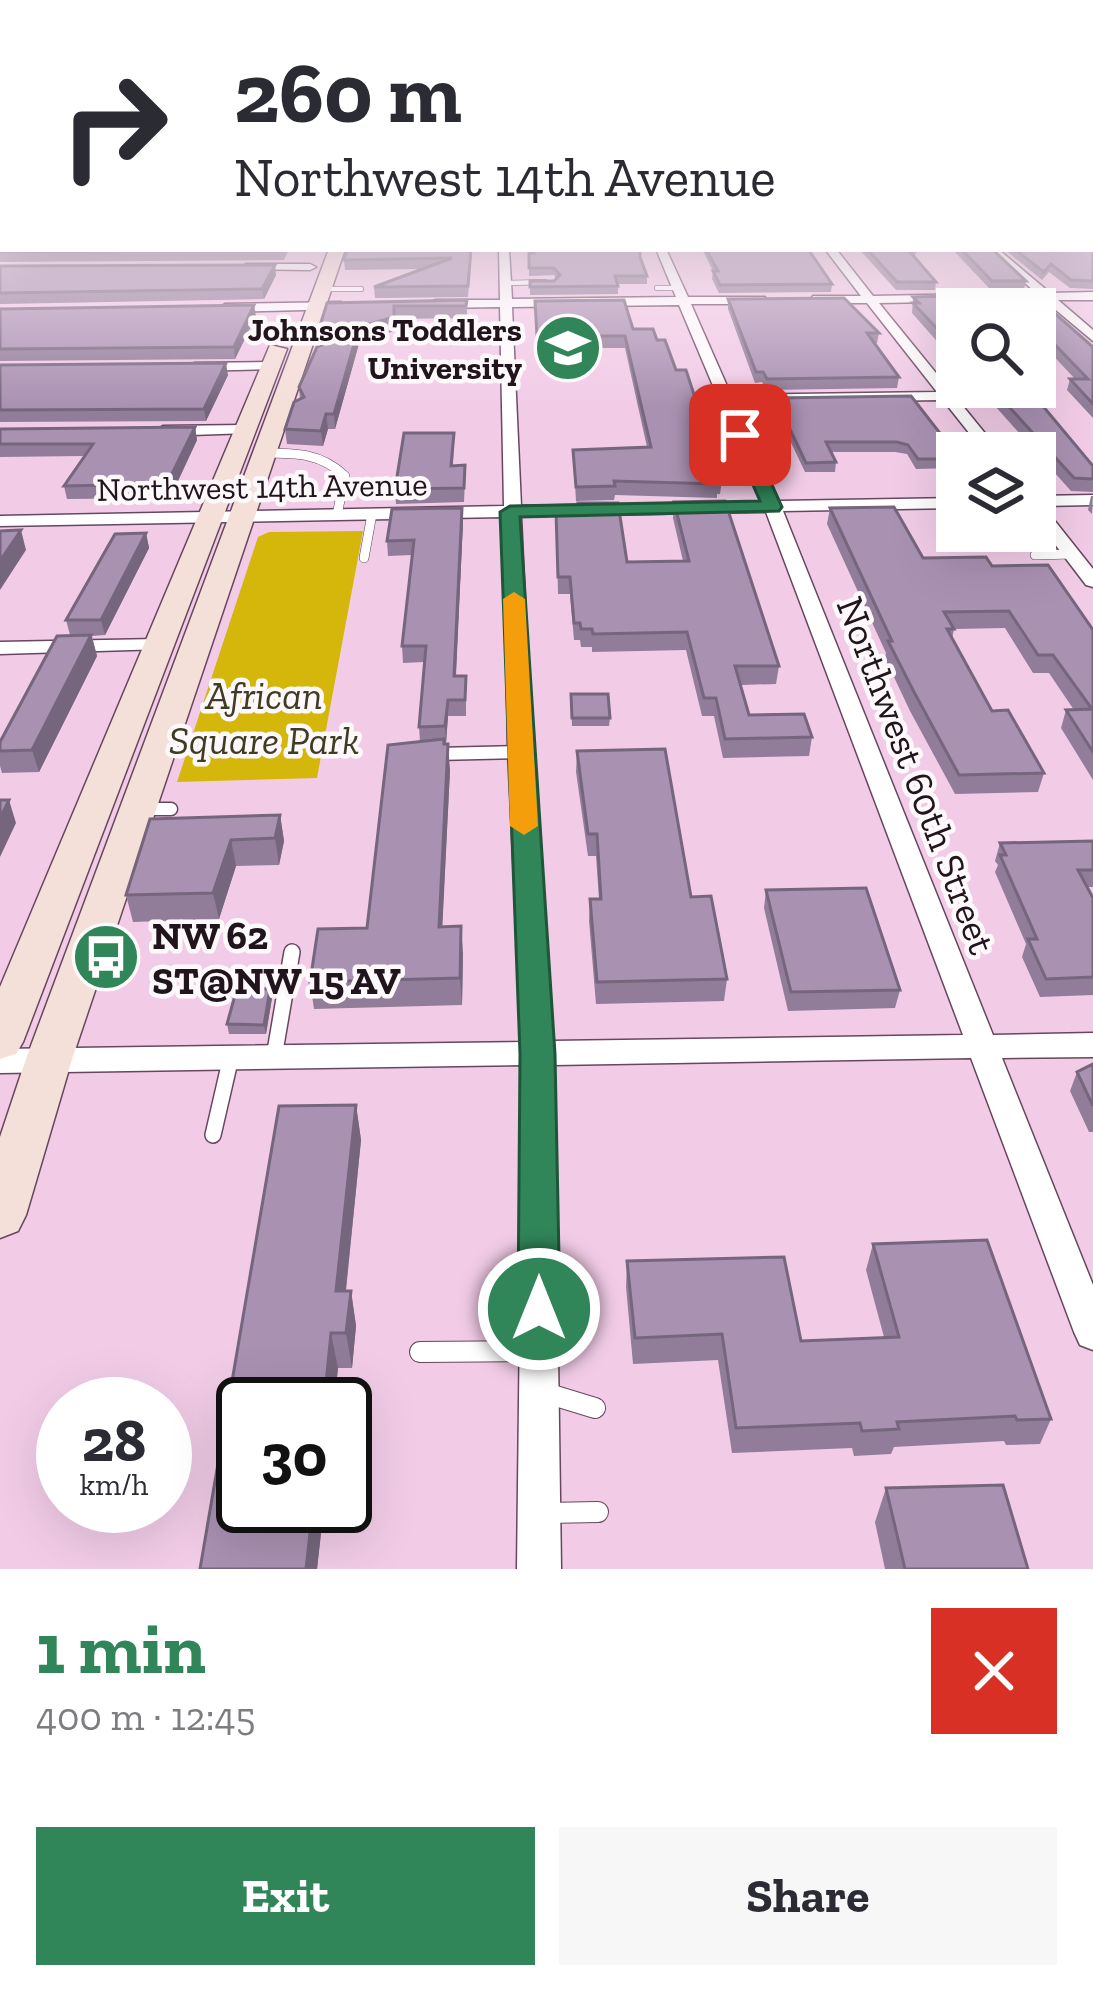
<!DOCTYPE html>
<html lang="en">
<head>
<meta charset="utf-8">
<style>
	:root { --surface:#fff; --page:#f7f7f7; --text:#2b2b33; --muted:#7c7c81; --accent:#308559 }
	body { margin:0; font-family:"Zilla Slab",serif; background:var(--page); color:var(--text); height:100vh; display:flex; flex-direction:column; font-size:45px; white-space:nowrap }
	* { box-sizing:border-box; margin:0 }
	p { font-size:39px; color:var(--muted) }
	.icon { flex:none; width:66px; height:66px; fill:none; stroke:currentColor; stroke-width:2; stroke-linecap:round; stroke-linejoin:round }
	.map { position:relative; height:1569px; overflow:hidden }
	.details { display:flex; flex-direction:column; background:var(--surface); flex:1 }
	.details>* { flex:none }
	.top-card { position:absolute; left:0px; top:0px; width:1095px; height:252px; box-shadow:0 12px 48px #0002; background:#fff; color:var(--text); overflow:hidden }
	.tools { position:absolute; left:936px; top:288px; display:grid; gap:24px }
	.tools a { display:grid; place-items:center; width:120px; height:120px; border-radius:0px; background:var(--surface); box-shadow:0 12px 48px #0002; font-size:60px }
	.speed { position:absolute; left:36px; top:1377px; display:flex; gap:24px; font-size:60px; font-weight:700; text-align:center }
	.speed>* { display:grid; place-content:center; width:156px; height:156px; border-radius:50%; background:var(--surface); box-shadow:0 12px 48px #0002; line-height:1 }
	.speed small { font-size:30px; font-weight:400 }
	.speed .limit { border:6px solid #111; border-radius:18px; background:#fff; color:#111 }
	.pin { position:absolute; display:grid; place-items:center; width:102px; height:102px; color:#fff; margin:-51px; border-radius:24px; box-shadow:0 6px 18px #0006 }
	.me { position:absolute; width:132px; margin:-66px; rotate:0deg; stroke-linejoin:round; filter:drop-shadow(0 0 9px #0008) }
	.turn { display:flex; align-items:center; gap:42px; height:252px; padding:0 36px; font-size:54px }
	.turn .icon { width:156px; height:156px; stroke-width:2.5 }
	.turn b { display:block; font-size:84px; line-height:102px }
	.round { display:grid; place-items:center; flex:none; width:126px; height:126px; border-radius:0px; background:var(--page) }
	.overview { display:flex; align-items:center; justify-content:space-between; height:204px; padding:0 36px }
	h1 { font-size:72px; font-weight:700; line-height:90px; color:var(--accent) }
	.action { display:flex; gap:24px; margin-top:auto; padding:24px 36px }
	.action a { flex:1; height:138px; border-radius:0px; background:var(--accent); color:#fff; font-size:48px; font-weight:700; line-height:138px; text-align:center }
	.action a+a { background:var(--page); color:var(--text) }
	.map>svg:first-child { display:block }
	.green { fill:#d5b60a }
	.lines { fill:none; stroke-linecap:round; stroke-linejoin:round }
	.service-far4-casing { stroke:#66475e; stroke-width:6 }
	.service-far3-casing { stroke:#66475e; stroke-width:10 }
	.service-far2-casing { stroke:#66475e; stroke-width:15 }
	.service-far1-casing { stroke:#66475e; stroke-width:18 }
	.service-casing { stroke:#66475e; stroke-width:22 }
	.minor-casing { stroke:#66475e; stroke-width:3 }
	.secondary-casing { stroke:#66475e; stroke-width:3 }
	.service-far4 { stroke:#fff; stroke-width:4.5 }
	.service-far3 { stroke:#fff; stroke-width:9 }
	.service-far2 { stroke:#fff; stroke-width:12 }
	.service-far1 { stroke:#fff; stroke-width:15 }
	.service { stroke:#fff; stroke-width:20 }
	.minor { fill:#fff; fill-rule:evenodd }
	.secondary { fill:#f5dfd9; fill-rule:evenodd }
	.wall { fill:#917d99 }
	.shaded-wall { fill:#76667d }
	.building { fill:#a991b2; stroke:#76667d; stroke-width:3 }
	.route { fill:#308559; stroke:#1f563a; stroke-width:3 }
	.slow { fill:#f59e0b }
	.labels { text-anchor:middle; stroke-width:9; stroke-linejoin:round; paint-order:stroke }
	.far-poi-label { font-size:33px; font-weight:bold; fill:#21141d; stroke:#fdf9fb; text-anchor:end }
	.far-street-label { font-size:33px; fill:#21141d; stroke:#fdf9fb }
	.park-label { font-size:39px; font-style:italic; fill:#403b22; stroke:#fdf9fb }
	.street-label { font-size:39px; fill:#21141d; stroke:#fdf9fb }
	.poi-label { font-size:39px; font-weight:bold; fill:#21141d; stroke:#fdf9fb; text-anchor:start }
</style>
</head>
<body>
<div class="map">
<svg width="1093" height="1569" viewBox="0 0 1093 1569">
	<rect width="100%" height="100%" fill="#f2cce7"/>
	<path class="green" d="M363,531L317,778L177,782L258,537L269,532Z"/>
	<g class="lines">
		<g class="service-far4-casing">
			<path id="service-far4" d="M504,283L545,282
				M657,288H677
				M322,289H361"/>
		</g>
		<g class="service-far3-casing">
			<path id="service-far3" d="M264,453C296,453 321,453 345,476L337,515
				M1035,555L1072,554
				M364,558L372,514"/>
		</g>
		<g class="service-far2-casing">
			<path id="service-far2" d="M437,754L520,752
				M145,809H171"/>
		</g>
		<g class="service-far1-casing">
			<path id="service-far1" d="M274,1057L292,952
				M213,1135L231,1057"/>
		</g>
		<g class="service-casing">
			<path id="service" d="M420,1352L532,1351
				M546,1393L595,1408
				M546,1513L598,1512"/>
		</g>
		<g class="minor-casing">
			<path id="minor" d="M499,249H509L512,299L676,297L656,249H666L688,297H765L761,304H691L731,395L937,392L867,303H809L813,296H861L825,249H836L873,296L1036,293L987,249H998L1050,293L1093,292V300H1058L1093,330V341L1044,300L879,303L1001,453H985L943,400L735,403L779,501L957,498V508L783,511L993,1035L1093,1033V1057L1002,1058L1093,1285V1350L1080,1345L1074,1332L971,1058L554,1065L561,1569H517L523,1065L0,1073V1049L522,1042L508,752L504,517L0,526V516L504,506L500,307L435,308L429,304L435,300H500ZM679,305L762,502L521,506L512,307ZM766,512L963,1035L552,1041L532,752L521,516Z
				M246,264H310L316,267L310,270L242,269Z
				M341,302L345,309L225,312L219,308L225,304Z
				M270,362L275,363V369L194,371L187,367L194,363Z
				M244,425L252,430L249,433L163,436L155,431L163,426Z
				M1093,495V505L1043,506L1093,569V587L1086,585L1035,518V496Z
				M157,639L164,641L167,645L164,649L0,654V642Z"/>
		</g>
		<g class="secondary-casing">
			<path id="secondary" d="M0,193H3V201H0Z
				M329,249H345L72,1059L26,1215L18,1231L0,1238V1137L26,1059Z
				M270,345L287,349L23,1042L16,1054L0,1059V987Z"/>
		</g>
		<use href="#service-far4" class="service-far4"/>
		<use href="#service-far3" class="service-far3"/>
		<use href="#service-far2" class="service-far2"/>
		<use href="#service-far1" class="service-far1"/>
		<use href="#service" class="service"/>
		<use href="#minor" class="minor"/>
		<use href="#secondary" class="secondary"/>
	</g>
	<path class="wall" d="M1093,203V289L1070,288L1049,272L1042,280L1004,249H1092Z
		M0,232L3,249H289L284,260L0,262Z
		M347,249H472L468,297L375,298L374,287L421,269L345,270L344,260Z
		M702,249H808L832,284L831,292L719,293L712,279L713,271Z
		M859,249H921L913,256L936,282L935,290H896Z
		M952,249H992L1026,281L1024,289H990Z
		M529,253L640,257L647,276V284H618V294L530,295V281H554L556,279L554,275L529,276Z
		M0,266L276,275L264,299L0,304Z
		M1034,295L1093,347V418L1067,390L1070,379H1075L1035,336V309H1009L1006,305L1008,296Z
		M913,297L957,309V364L912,313Z
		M728,299L879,333L877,343H875L899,377L897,388L766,390L762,382L755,383L728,309Z
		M467,300V318L395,319V331L360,340L335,429H328L323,446L287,444L285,429L300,399L299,387L320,346L318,332L327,303Z
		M535,301L633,329L657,340L676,370L722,480L720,494H717V498L615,495L614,500L576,501L573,450L647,447L625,348H537Z
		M0,309L256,316L235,359L0,361Z
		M0,365L228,375L206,421L0,422Z
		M978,387H1027L1093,466V492L1071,491Z
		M775,398L957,455V468L916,469L907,454L895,452H830L836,462L835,472H805L774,407Z
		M195,427L197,440L170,498L67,499L64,486L84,456L0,457V429Z
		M454,433L453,466L465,479L464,502L396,504L395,489Z
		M1091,496H1093L1092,514L1088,510Z
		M674,502L779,666L776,684L741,685L749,715L812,737L809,756L723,758L714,716H702L686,650L592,652V647H581L580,640H574L570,594H558L556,512L627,562L683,561L673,518Z
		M830,508L923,558L992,566L1093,630V780L1061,728L1066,710H1074L1049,673H1033L1005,628L954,629L952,639L992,711L1044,773L1038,792L955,794L910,711L885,658L886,653L827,524Z
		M463,522L456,676H466V716H448L446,743H444L450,770L442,927L463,953L462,1005L314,1009L310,982L367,928L420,742L419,727L424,662L403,663L402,646L412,555L388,556L387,541Z
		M146,533L149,548L105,635L92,636L97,656L39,772L2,773L0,766V742L70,635L66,620Z
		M571,694L610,718L609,726H572Z
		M577,751L691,897L727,979L724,1001L596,1004L589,921L590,899H599L596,856H588L576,772Z
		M280,815L284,841L279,865L236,866L219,919L133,922L126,895Z
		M1093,841V887H1087L1093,898V995L1040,997L1022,957L1026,944L995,872L998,865L995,861L1000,843Z
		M766,890L900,990L895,1008L788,1011L764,908Z
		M270,989L272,998L266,1034H229L227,1024Z
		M1093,1064V1132H1089L1070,1091L1077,1072Z
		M356,1105L361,1140L346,1291H351L356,1326L352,1368H338L334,1404H243V1506H324L317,1569H200L279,1106Z
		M873,1244L1051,1419L1040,1444L1006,1445L1004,1441L894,1447L891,1454L854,1456L852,1448L732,1453L718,1360L633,1364L626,1287L627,1261L801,1341L884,1337L866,1270Z
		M886,1488L1028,1569H885L875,1522Z"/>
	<path class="shaded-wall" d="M275,265L276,275L264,299L262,289Z
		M254,305L256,316L235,359L234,347Z
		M394,306L395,331L360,340L335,429L334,414L359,327Z
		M226,363L228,375L206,421L204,409Z
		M326,414L328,429L323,446L321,431Z
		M195,427L197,440L170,498L167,484Z
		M462,508L463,522L455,692L454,676Z
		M21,530L26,550L0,590V561Z
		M146,533L149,548L105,635L101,620Z
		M91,635L97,656L39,772L32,750Z
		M448,700V716L446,743L445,726Z
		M448,744L450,770L441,954L439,927Z
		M9,800L16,823L0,857V818Z
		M280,815L284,841L279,865L275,838Z
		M231,840L236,866L219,919L213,893Z
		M461,926L463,953L462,1005L460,978Z
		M270,989L272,998L266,1034L264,1025Z
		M356,1105L361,1140L342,1326L336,1291Z
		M351,1291L356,1326L352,1368L346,1333Z
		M331,1333L338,1368L334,1404H324Z
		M313,1506H324L317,1569H306Z"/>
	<path class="building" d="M0,203H3V220H0Z
		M1093,203V281L1071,280L1051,264L1044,272L1014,249H1092Z
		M0,232H3V249H283L0,252Z
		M347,249H471L468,286L374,287L452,258L344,260Z
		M534,249H640V257L647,276H615L618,286L530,287V281H554L560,275L554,268H529V253H534Z
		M706,249H808L832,284L720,285L713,271H718Z
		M867,249H914L910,252L936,282H897Z
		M961,249H992L1026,281H992Z
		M275,265L262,289L0,293V266Z
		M1034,295L1093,347V404L1070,379H1088L1035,324V309H1021L1008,296Z
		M951,296L962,309H957V350L913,303H919L913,297Z
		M844,298L879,333H867L899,377L767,379L763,372H756L728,299Z
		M467,300L466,306H394V317L359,327L334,414H326L321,431L285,429L294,402L304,397L299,387L317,347L328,342L326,335L318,332L327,303Z
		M624,300L633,329H653L657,340H665L676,370H686L722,480H717L718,484L614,481L615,486L576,487L573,450L651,447L625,336H537L535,301Z
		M254,305L234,347L0,349V309Z
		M226,363L204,409L0,410V365Z
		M991,387H1027L1093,466V479L1074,478Z
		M911,396L957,455V459H918L908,445L897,442H826L836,462L806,463L775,398Z
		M195,427L167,484L64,486L93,444H0V429Z
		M404,433H454L451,466L465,465L464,488L395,489Z
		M725,501L779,666H735L749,715L804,714L812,737L725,739L716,698H704L687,632L593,634L592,629H581L580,623H574L570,577H558L556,512H579L578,503H618L627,562L689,561L674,502Z
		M894,507L923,558L986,557L992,566L1048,565L1093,630V752L1066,710L1092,709L1053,655H1038L1009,611L944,612L954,629H947L992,711L1008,710L1044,773L959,775L914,692L888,641H892L830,508Z
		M462,508L454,676H466L465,700H448L445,726L419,727L426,646H402L414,540L387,541L392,509Z
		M21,530L0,561V531Z
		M146,533L101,620H66L115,534Z
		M91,635L32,750L0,751V742L57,636Z
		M571,694H608L610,718H572Z
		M444,739V744H448L439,927L461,926L460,978L310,982L318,929L367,928L388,745Z
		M665,749L691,897L711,896L727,979L597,982L590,899H601L597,834H588L577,751Z
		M0,800H9L0,818Z
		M280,815L275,838L231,840L213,893L126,895L150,819Z
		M1093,841V870H1078L1093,898V977L1046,979L1028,939H1037L1000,855H1006L1000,843Z
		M866,888L900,990L791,992L766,890Z
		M237,988L270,989L264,1025L227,1024Z
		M1093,1064V1106L1077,1072Z
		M356,1105L336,1291H351L346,1333H331L324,1404H243V1506H313L306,1569H200L279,1106Z
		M987,1240L1051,1419L1017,1420L1015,1416L897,1422L899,1429L862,1431L860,1423L736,1428L722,1334L635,1338L627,1261L784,1257L801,1341L899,1337L873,1244Z
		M1003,1485L1028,1569H905L886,1488Z"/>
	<linearGradient id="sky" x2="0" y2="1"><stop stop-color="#57bce9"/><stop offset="0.46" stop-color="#f9e8f4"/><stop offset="1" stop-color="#f9e8f4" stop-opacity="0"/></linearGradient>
	<rect width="1093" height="406" fill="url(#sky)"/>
	<path class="route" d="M740,429L749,435L782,507L779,511L520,517L555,1054L560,1309L554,1322L539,1328L524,1322L518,1309L520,1054L500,512L510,506L760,501L731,435Z"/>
	<path class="slow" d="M514,592L525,599L538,826L524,835L510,826L503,599Z"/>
	<defs>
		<g id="school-disc" transform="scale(3.45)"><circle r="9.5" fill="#308559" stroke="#fdf9fb"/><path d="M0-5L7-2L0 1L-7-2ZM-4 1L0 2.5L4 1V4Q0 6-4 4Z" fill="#fff"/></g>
		<g id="bus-disc" transform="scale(3.45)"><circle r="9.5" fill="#308559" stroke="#fdf9fb"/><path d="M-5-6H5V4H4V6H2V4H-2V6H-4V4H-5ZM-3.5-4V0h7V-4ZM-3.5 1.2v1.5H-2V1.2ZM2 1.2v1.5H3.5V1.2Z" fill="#fff"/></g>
	</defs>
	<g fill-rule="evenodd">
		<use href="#school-disc" x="568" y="348"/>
		<use href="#bus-disc" x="106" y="957"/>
	</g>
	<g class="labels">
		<g class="far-poi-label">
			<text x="522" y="341">Johnsons Toddlers<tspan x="522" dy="38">University</tspan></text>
		</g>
		<g class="far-street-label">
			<text transform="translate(262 486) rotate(-1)" y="12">Northwest 14th Avenue</text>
		</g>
		<g class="park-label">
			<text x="264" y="709">African<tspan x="264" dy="45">Square Park</tspan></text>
		</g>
		<g class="street-label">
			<text transform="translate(917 775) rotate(69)" y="14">Northwest 60th Street</text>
		</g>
		<g class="poi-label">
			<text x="152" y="949">NW 62<tspan x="152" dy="45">ST@NW 15 AV</tspan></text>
		</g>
	</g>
</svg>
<div class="tools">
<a><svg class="icon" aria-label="search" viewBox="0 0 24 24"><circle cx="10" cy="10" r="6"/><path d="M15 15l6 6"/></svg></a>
<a><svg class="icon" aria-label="layers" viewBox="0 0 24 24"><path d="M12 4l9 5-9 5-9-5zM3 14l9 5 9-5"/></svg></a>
</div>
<div class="speed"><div>28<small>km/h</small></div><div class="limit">30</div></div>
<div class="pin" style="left:740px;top:435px;background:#d93025"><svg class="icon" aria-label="arrive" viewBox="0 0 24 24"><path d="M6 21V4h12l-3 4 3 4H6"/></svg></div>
<svg class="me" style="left:539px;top:1309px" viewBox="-20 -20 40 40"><circle r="17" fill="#308559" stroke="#fff" stroke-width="3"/><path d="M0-11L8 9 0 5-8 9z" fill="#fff"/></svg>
<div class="top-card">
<div class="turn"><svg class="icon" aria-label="right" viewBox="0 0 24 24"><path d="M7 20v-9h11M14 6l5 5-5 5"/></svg><div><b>260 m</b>Northwest 14th Avenue</div></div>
</div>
</div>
<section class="details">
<div class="overview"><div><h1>1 min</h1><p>400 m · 12:45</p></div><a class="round" style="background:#d93025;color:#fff"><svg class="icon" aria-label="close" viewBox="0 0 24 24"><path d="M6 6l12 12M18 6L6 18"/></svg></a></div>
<div class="action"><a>Exit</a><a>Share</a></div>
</section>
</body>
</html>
